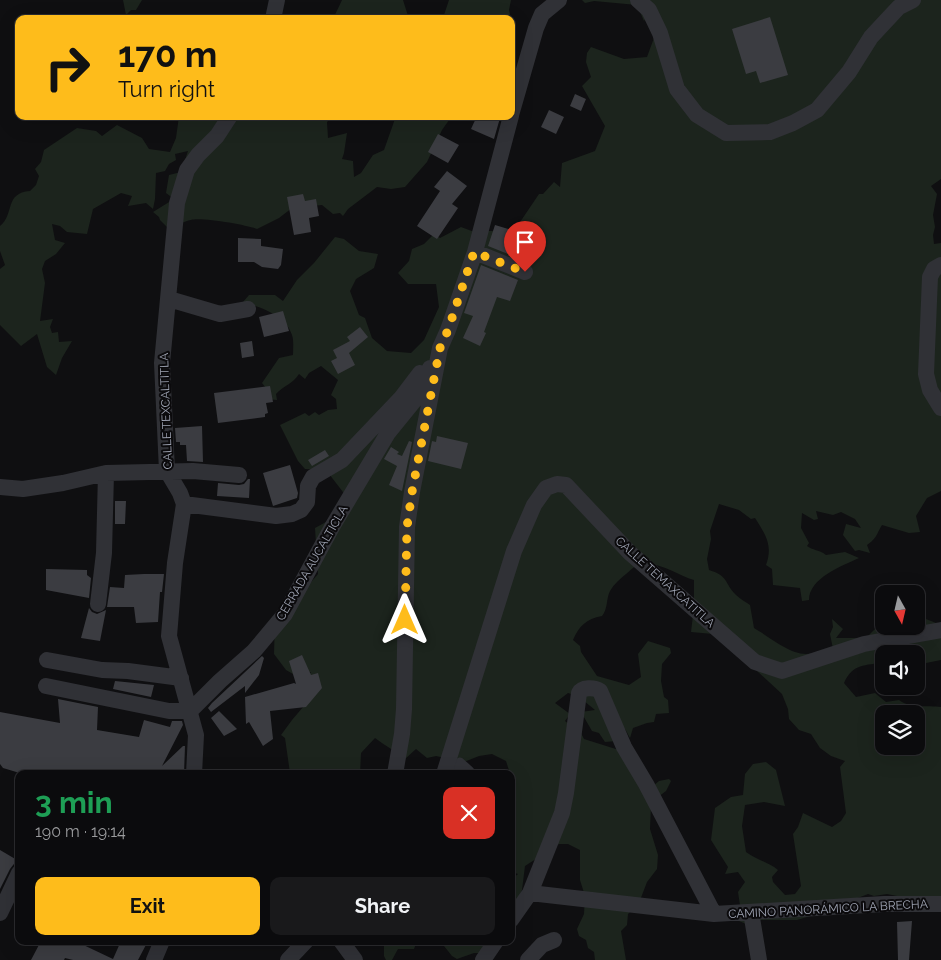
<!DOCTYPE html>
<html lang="en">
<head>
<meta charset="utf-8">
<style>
	:root { --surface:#0b0b0d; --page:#19191b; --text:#f1f3f6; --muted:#9a9b9d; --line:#2b2b2e; --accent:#febc1b }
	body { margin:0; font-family:Raleway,sans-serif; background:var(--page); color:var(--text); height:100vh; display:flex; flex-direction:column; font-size:19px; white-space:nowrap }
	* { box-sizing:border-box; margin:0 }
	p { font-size:16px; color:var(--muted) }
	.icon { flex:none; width:28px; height:28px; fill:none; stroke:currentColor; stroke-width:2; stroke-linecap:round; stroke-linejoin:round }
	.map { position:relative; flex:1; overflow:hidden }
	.sheet { position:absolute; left:15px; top:770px; width:500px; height:175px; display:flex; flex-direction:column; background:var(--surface); border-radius:10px; box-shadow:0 5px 20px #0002,0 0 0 1px var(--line) }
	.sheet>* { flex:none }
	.top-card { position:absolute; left:15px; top:15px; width:500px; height:105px; border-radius:10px; box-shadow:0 5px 20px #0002,0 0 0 1px var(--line); background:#febc1b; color:#111; overflow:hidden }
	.needle { width:32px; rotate:172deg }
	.fabs { position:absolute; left:875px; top:585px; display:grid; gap:10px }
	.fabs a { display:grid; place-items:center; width:50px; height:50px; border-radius:10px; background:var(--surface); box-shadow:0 5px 20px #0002,0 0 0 1px var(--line); font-size:25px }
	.pin { position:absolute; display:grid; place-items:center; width:42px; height:42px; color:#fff; margin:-51px -21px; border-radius:50% 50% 50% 0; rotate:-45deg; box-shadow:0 0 5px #0007 }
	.pin .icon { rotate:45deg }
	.me { position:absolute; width:55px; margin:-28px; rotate:0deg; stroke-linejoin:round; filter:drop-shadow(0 0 4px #0008) }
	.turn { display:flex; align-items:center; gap:18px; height:105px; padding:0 20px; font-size:22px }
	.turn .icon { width:65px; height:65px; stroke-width:2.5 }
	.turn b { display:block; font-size:35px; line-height:42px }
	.round { display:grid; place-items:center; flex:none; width:52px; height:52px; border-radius:10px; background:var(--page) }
	.summary { display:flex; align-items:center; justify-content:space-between; height:85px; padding:0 20px }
	h1 { font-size:30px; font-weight:700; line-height:38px; color:#1e9e55 }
	.button { display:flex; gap:10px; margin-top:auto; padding:10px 20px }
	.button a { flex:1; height:58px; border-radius:10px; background:var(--accent); color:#111; font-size:20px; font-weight:700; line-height:58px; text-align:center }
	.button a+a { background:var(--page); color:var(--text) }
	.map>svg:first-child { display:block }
	.green { fill:#1c241d; fill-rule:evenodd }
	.building { fill:#3b3c41 }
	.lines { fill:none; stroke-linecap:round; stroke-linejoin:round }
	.service { stroke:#303136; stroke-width:9 }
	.minor { stroke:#303136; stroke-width:16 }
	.route { stroke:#febc1b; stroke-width:9; stroke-dasharray:0 16.2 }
	.labels { text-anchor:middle; stroke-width:4; stroke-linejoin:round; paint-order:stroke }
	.street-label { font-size:12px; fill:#9fa4b3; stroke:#0b0a0c }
</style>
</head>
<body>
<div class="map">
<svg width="941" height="960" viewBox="0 0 941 960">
	<rect width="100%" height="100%" fill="#0f0f11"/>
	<path class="green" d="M123,0H142L136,10H131L126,15Z
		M342,0H403L409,19H333Z
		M449,0H511L509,10L511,19H440L444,15Z
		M582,0H941V179L931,186L937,194L933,215L935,227L933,235L934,244L941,243V491L927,498L916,516L920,532L909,533L882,525C876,535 877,538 867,545L870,553L859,550L855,551L843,535L846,524L861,528L855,519L841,512L833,515L816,511L818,519L814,520L802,513L801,528L809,543L807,546C812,550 820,550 826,555L845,552L859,558C842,566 809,578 809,600L802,601L800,588L773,585L772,569L766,565C773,546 766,535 755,518L751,519L739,510L719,504L710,531L711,539L707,559L709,570C729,576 724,583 736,595C740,599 746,602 750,605L754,628C768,636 789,654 806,654C814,654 824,651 833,649L830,634L833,627L832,619L843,629L836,638H866L884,620V626H916V615L941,625V660L916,665V654H884V662C865,666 853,663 844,683L856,697L875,693L886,702L899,700C910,709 928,705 941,707V896L917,900L887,894L874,896L868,894L817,914L797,920H752L746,924L732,918L741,912L738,892L745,882L738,872L725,874L728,867L711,840L715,808L731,797L743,795L745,774L753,764L766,762L776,770L785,806L764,802L745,805L742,826L746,852C757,860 768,862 778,870L772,877L773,882L785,895L795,894L801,886L793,834L798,827L803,813L832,827L841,821L846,813L840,767L845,761L831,756L820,748L811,734L799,730L789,719L788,709L782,694L756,670L724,635L691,632L694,607V580C677,575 656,559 638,565C634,566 630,571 626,574C620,579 614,584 610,591C606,599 608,609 602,616C586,619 579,626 573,640L580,646L581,652L597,676L629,685L641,677L638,654L648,641L670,648L671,653L662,664L661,681L664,697L668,700L669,713L656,714L654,722L647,723L633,728L630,738L625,729L621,727L617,741L605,742L599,733L592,731L581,712L595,710L578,696L568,693L555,703L570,714L565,721L572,727L579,729L584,739L619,750L646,792L659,781L669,779L671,781L666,791L658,797L651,805L650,829L658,855L657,869L647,882L639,903L628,914L627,925L621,931L626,960H595L594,952L588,948L586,940L579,936L577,929L584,914L585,896L580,880V850L568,844H559L525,866L522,890L511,918V880L518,874L512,872L511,869V794L513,783L506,761L492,754L479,756L464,762L436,756L427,758L416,749L405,759C396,751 385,746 375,738L361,753L360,774L290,773L285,738L281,735L292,720L315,693L306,678L311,672L293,674L286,670L274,654L275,617L306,588L318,574L315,528L335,517L346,496L326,470L305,469L298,461L280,425L305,413L309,416L315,412L319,415L328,410L337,409L336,399L331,395L338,380L321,366L309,373L305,379L299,374C294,383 283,386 276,394L277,400L266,399L269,392L262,383L279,358L293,355C293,349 294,341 292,335C286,315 260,307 243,302L249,295H275L283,301L297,280L314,263L335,237L344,239L359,251L378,254L374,268L356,279L350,291L359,315L365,318L372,338L387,351L411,353L424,340L439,307L436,284H408L398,273L409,261L412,249L424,244L434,234L440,238L461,227L477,233L487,231H514L539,194H543L554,182L560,187L562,163L595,151L605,126L582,86L591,77L586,62L587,53L591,47L624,59L647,57L658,27L646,17L644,21L637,5L594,1L585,3ZM884,714H916V746H884Z
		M179,116H334L327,122L328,138L347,133L344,153L342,159L353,161L354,177L361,173L373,155L384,150L396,116H452L442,130L427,162L405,187L391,189L377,187L348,209L343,216L340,213L333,214L322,205L292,208L279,218L257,229C247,225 201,217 191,220C184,221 176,226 169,229L160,220L159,217L153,212L174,199L166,193L169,175L181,172L188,151L175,154L176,160L169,164L165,171L156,173L155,199L153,209L146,203L128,206L132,196L121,193L93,209L87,234L67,232L60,226L52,224L55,240L65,243L56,254L45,261L42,269L45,283L40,321L53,319L50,327L52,333L58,332L59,342L72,341L62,358L56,375L47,367L37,334L21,346L0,325V269L5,265L0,251V226C15,214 4,193 30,191L36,185L39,176L35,169L41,162L44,150L77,128L96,131L102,136L117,125L142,138L149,149L170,152L176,138Z
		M384,941H417L414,949H398L392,960H386L384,956Z
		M440,941H494L484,953H474L457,959L452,956Z"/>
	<path class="building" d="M770,17L788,75L760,83L756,71L746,74L732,29Z
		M575,94L586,99L581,111L570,106Z
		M549,110L564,117L556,134L541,127Z
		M477,116H497L500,118L494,139L471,129Z
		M438,134L459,145L448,163L428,152Z
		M447,171L467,186L452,204L458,208L437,239L417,226L440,191L434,187Z
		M303,194L305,201L316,199L319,216L309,218L311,232L294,235L287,197Z
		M495,225L521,233L513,256L488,246Z
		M238,238L261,239V246L283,249L281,265L278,269L262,267L254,262H238Z
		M481,265L518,280L510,301L497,297L484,332L486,333L480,346L463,338L473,316L464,313Z
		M283,311L289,331L264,337L259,317Z
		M360,327L368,337L349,353L355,365L338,374L331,361L337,358L333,350L350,341L347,337Z
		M252,341L254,356L242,358L240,343Z
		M270,386L273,402L266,403L268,413L265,414V417L218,423L214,393Z
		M202,426L203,462L187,461L186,445H180V442H176L175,428Z
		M437,436L468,443L461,469L428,461L432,441L436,442Z
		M409,441L412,442L402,491L389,485L397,466L384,459L391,447L399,452L397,454L402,456Z
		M325,450L329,456L312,466L308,460Z
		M290,465L298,493L297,498L273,506L263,473Z
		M248,479H250L249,498L217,496L218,483L239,485L244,484Z
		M115,501H126L125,524H115Z
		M46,569L87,570V575L91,578L89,598L46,590Z
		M144,574H164L162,592H160L158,622L136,623L134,607H107L110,587L124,588L125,575Z
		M89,608L92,612L97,614L106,610L100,641L81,638Z
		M302,655L311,675L318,673L322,688L306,707L270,711L273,739L263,746L249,722L246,724L245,697L294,683L296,684L289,661Z
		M262,656L264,658L259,675L245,693V686L211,712L208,708L212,703Z
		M115,681L154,685L151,697L113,689Z
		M58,699L98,707L97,730L139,737L144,720L170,727L172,721H182L183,725L162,766L183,746H185L184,774H23L3,768L0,764V712L60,723Z
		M219,711L237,729L224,736L211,718Z
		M0,850L17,860L10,869L0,889Z
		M912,921L909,960H898L897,922Z
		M41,941H75L113,959L121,941H148L138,960H73L65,958L64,960H31Z"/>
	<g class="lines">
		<path class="service" d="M452,774L460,762L470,771L469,774"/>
		<path class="minor" d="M638,0L649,10L660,33L677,89L697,115L726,133L770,132L793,123L817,110L849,72L871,37L884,23L899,7L913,0
			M273,19L277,0
			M511,115L536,28L542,14L559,0
			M475,252L525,272
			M941,265L934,269L930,277L926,374L930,390L941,408
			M169,299L220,314L248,309
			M0,487L23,489L63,483L106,473L193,471L239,475
			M184,504L276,516L292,514L301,510L307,502L308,486L313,477L342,460L401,398L420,373
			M98,604L104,553L106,473
			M47,660L102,670L128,671L181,678
			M46,686L169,711H190L220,681L254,651L285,614L332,527L388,433L414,401L430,368
			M194,774L196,735L169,636L175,563L184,504L180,493L167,471L162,363L177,203L187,170L198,155L217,136L230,116
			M395,774L402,734L404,709L407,527L412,492L440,348L448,330L475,252L511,116
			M444,774L514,551L534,505L546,488L557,484L566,485L630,553L755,662L782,671L864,644L941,630
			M530,893L714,914L884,904H941
			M751,912L759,960
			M0,913L19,873
			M511,920L530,893L562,813L566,793L579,693C582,687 594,687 600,691L624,747L646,784L714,914
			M341,941L355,960
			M154,960L162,941
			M288,960L306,941
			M483,960L496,941
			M528,960L542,945L554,940"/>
	</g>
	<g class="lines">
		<path class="route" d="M405,620L407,527L412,492L440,348L448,330L474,252L525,272"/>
	</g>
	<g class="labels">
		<g class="street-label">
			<text transform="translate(166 411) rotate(-92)" y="4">CALLE TEXCALTITLA</text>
			<text transform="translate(312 563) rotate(-60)" y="4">CERRADA AUCALTICLA</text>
			<text transform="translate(665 582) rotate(42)" y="4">CALLE TEMAXCATITLA</text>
			<text transform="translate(828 909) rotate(-3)" y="4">CAMINO PANORÁMICO LA BRECHA</text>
		</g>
	</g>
</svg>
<div class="fabs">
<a><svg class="needle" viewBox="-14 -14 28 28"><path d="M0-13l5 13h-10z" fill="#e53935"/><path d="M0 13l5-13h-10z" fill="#9a9b9d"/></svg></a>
<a><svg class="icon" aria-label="sound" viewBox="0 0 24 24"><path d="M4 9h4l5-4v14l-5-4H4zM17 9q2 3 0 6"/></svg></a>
<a><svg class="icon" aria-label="layers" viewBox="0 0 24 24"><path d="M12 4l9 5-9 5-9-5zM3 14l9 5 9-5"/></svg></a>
</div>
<div class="pin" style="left:525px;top:272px;background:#d93025"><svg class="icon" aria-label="arrive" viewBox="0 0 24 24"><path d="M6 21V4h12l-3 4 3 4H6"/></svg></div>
<svg class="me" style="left:405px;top:620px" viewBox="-20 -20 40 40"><path d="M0-17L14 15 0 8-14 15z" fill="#febc1b" stroke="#fff" stroke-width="4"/></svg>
<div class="top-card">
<div class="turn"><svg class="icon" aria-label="right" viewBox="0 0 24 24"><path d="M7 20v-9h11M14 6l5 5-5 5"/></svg><div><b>170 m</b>Turn right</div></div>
</div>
<section class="sheet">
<div class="summary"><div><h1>3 min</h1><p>190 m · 19:14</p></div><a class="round" style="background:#d93025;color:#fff"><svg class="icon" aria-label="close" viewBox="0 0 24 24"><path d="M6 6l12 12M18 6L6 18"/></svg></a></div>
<div class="button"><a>Exit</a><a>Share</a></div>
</section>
</div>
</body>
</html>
